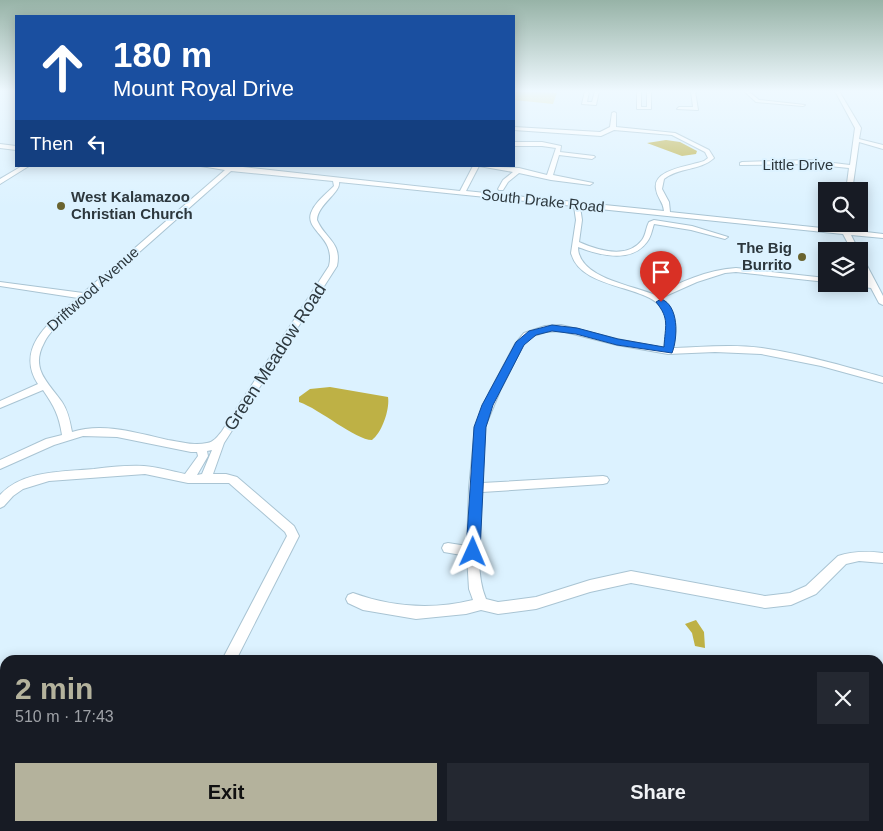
<!DOCTYPE html>
<html lang="en">
<head>
<meta charset="utf-8">
<style>
	:root { --surface:#171b24; --page:#242831; --text:#f1f3f6; --muted:#9ea1a6; --accent:#b4b29c }
	body { margin:0; font-family:Helvetica,sans-serif; background:var(--page); color:var(--text); height:100vh; display:flex; flex-direction:column; font-size:19px; white-space:nowrap }
	* { box-sizing:border-box; margin:0 }
	p { font-size:16px; color:var(--muted) }
	.icon { flex:none; width:28px; height:28px; fill:none; stroke:currentColor; stroke-width:2; stroke-linecap:round; stroke-linejoin:round }
	.map { position:relative; flex:1; overflow:hidden }
	.panel { position:absolute; left:0px; top:655px; width:884px; height:176px; display:flex; flex-direction:column; background:var(--surface); border-radius:15px 15px 0 0; box-shadow:0 2px 12px #0003 }
	.panel>* { flex:none }
	.hud { position:absolute; left:15px; top:15px; width:500px; height:152px; border-radius:0px; box-shadow:0 2px 12px #0003; background:#1a4fa0; color:#fff; overflow:hidden }
	.fabs { position:absolute; left:818px; top:182px; display:grid; gap:10px }
	.fabs a { display:grid; place-items:center; width:50px; height:50px; border-radius:0px; background:var(--surface); box-shadow:0 2px 12px #0003; font-size:25px }
	.pin { position:absolute; display:grid; place-items:center; width:42px; height:42px; color:#fff; margin:-51px -21px; border-radius:50% 50% 50% 0; rotate:-45deg; box-shadow:0 0 5px #0007 }
	.pin .icon { rotate:45deg }
	.me { position:absolute; width:55px; margin:-28px; rotate:1deg; stroke-linejoin:round; filter:drop-shadow(0 0 4px #0008) }
	.turn { display:flex; align-items:center; gap:18px; height:105px; padding:0 15px; font-size:22px }
	.turn .icon { width:65px; height:65px; stroke-width:2.5 }
	.turn b { display:block; font-size:35px; line-height:42px }
	.then { display:flex; align-items:center; height:48px; padding:0 15px; background:#0003; gap:10px; font-size:19px }
	.round { display:grid; place-items:center; flex:none; width:52px; height:52px; border-radius:0px; background:var(--page) }
	.head { display:flex; align-items:center; justify-content:space-between; height:85px; padding:0 15px }
	h1 { font-size:30px; font-weight:700; line-height:38px; color:var(--accent) }
	.cta { display:flex; gap:10px; margin-top:auto; padding:10px 15px }
	.cta a { flex:1; height:58px; border-radius:0px; background:var(--accent); color:#111; font-size:20px; font-weight:700; line-height:58px; text-align:center }
	.cta a+a { background:var(--page); color:var(--text) }
	.map>svg:first-child { display:block }
	.green { fill:#e7df9e }
	.water { fill:#beb145 }
	.lines { fill:none; stroke-linecap:round; stroke-linejoin:round }
	.minor-casing { stroke:#a9c4d3; stroke-width:2 }
	.highway-casing { stroke:#a9c4d3; stroke-width:3 }
	.minor { fill:#fff; fill-rule:evenodd }
	.highway { fill:#fff; fill-rule:evenodd }
	.route { fill:#1a73e8; stroke:#114b97 }
	.poi-dot { fill:#69632f; stroke:#dcf2ff; stroke-width:2 }
	.labels { text-anchor:middle; stroke-width:4; stroke-linejoin:round; paint-order:stroke }
	.far-street-label { font-size:15px; fill:#2c373d; stroke:#dcf2ff }
	.far-poi-label { font-size:15px; font-weight:bold; fill:#2c373d; stroke:#dcf2ff; text-anchor:start }
	.street-label { font-size:18px; fill:#2c373d; stroke:#dcf2ff }
</style>
</head>
<body>
<div class="map">
<svg width="883" height="831" viewBox="0 0 883 831">
	<rect width="100%" height="100%" fill="#dcf2ff"/>
	<path class="green" d="M514,91L557,93L553,104L514,100Z"/>
	<path class="water" d="M666,140L680,142L697,151L696,154L682,156L647,143Z
		M330,387L388,397C390,409 382,433 372,440C355,440 320,409 299,402V397L310,389Z
		M696,620L704,632L705,648L695,646L692,633L685,624Z"/>
	<g class="lines">
		<g class="minor-casing">
			<path id="minor" d="M585,91H589L587,102H592L595,91H599L596,105L582,104Z
				M637,91H641V107H647V91H651V109H637Z
				M691,91H695L698,110L677,109L679,107H693Z
				M744,91H748L759,100L805,105L803,106L756,102Z
				M835,91H839L861,128L859,139L883,145V149L859,142L852,191H846L849,168L809,164L740,165V163L742,162L809,160L850,165L855,128Z
				M614,112L616,113V127L675,133L709,150L714,158C700,171 679,167 664,179L662,189L669,202L670,212L841,230L839,224H845L849,230L883,234V238L851,235L859,251H852L843,234L580,207L582,220L579,242C597,250 627,260 642,240C646,235 646,227 649,222L654,220L692,226L728,237L725,239L691,230L654,224C652,230 651,237 647,242C631,264 599,255 578,247C578,278 632,285 655,295C681,282 706,270 736,268L826,278V282L736,272L725,273L697,282L661,298C678,311 677,328 673,348C702,347 733,344 762,348C803,354 843,366 883,377V383L821,366L761,354L715,352L668,354L617,345L561,331L546,332L530,337L523,345L500,391L485,427L482,483L603,476L607,477L609,480L607,483L603,484L482,492C480,523 474,571 486,599L498,602L536,597L590,580L631,571L765,596L790,593L806,586L838,556C853,551 867,551 883,553V563L859,561L846,564L816,594L791,605L765,608L631,583L590,592L536,609L498,614L481,610L466,614L416,619L363,610L348,603L346,599L348,595L353,593C391,607 433,610 473,600L469,589L467,556L444,552L442,548L444,544L448,543L467,546L469,488L475,427L490,391L515,344L524,333L545,326L561,325L617,339L664,348C666,338 669,326 667,317C658,282 582,294 571,253L576,220L574,206L339,182C341,193 318,204 317,220C325,239 342,242 337,266L224,443L213,474H226L237,477L294,526L299,536L236,660H222L287,536L285,532L229,483H188L145,474L49,481L23,489L13,496L4,506L0,508V495C23,470 62,472 94,469C110,467 127,465 144,466C157,467 172,471 185,474L198,456L197,452H191L117,437L83,436L54,445L0,469V460L46,439L62,435C59,415 54,406 43,390L0,408V401L38,384C14,347 52,320 78,298L0,286V282L83,293L225,170L201,166H234L460,191L473,166H479L466,191L664,211C663,201 657,198 656,189C652,169 691,166 704,161L708,158L705,152L672,135L614,130L601,136L514,130V127L600,132L610,127L612,113ZM231,171L333,181L334,186C326,194 315,202 311,213C305,231 336,237 329,266L222,431C218,436 214,442 207,443C194,446 181,442 168,440C137,433 103,422 72,432C70,421 68,411 62,402C48,382 30,369 44,343C47,336 53,330 58,324ZM212,450L202,474L197,475L208,456L207,451Z
				M514,142H542L561,146L560,152L594,156L595,157L592,159L559,155L553,175L593,183L590,185L551,180L519,173L508,182L503,190H499L498,189L503,180L513,172L479,166L519,168L547,175L556,148L542,146H514Z
				M0,144L16,146V150L0,148Z
				M22,166H29L0,184V179Z
				M859,256L863,258L883,296V305L879,303L871,288L856,286L852,284H859V282L868,283L859,265Z
				M5,681V695L0,696V682Z"/>
		</g>
		<g class="highway-casing">
			<path id="highway" d="M0,770H5V794H0Z
				M879,773H883V797H879Z
				M124,826H268L266,831H122Z
				M359,826H515L517,831H361Z"/>
		</g>
		<use href="#minor" class="minor"/>
		<use href="#highway" class="highway"/>
	</g>
	<linearGradient id="sky" x2="0" y2="1"><stop stop-color="#97b3a7"/><stop offset="0.44" stop-color="#eff9ff"/><stop offset="1" stop-color="#eff9ff" stop-opacity="0"/></linearGradient>
	<rect width="883" height="207" fill="url(#sky)"/>
	<path class="route" d="M661,299C679,305 678,338 672,353L617,345L576,334L552,331L536,335L524,345L493,405L486,427L480,552L478,556L473,558L468,556L466,552L474,427L482,405L516,342L529,331L552,325L577,328L618,339L664,347C665,326 670,319 656,302Z"/>
	<g class="poi-dot">
		<circle cx="61" cy="206" r="5"/>
		<circle cx="802" cy="257" r="5"/>
	</g>
	<g class="labels">
		<g class="far-street-label">
			<text x="798" y="170">Little Drive</text>
			<text transform="translate(543 201) rotate(6)" y="5">South Drake Road</text>
			<text transform="translate(93 289) rotate(-42)" y="5">Driftwood Avenue</text>
		</g>
		<g class="far-poi-label">
			<text x="71" y="202">West Kalamazoo<tspan x="71" dy="17">Christian Church</tspan></text>
			<text x="792" y="253" text-anchor="end">The Big<tspan x="792" dy="17">Burrito</tspan></text>
		</g>
		<g class="street-label">
			<text transform="translate(275 357) rotate(-57)" y="6">Green Meadow Road</text>
		</g>
	</g>
</svg>
<div class="fabs">
<a><svg class="icon" aria-label="search" viewBox="0 0 24 24"><circle cx="10" cy="10" r="6"/><path d="M15 15l6 6"/></svg></a>
<a><svg class="icon" aria-label="layers" viewBox="0 0 24 24"><path d="M12 4l9 5-9 5-9-5zM3 14l9 5 9-5"/></svg></a>
</div>
<div class="pin" style="left:661px;top:302px;background:#d93025"><svg class="icon" aria-label="arrive" viewBox="0 0 24 24"><path d="M6 21V4h12l-3 4 3 4H6"/></svg></div>
<svg class="me" style="left:473px;top:552px" viewBox="-20 -20 40 40"><path d="M0-17L14 15 0 8-14 15z" fill="#1a73e8" stroke="#fff" stroke-width="4"/></svg>
<div class="hud">
<div class="turn"><svg class="icon" aria-label="ahead" viewBox="0 0 24 24"><path d="M12 20V5M6 11l6-6 6 6"/></svg><div><b>180 m</b>Mount Royal Drive</div></div>
<div class="then">Then<svg class="icon" aria-label="left" viewBox="0 0 24 24"><path d="M17 20v-9H6M10 6l-5 5 5 5"/></svg></div>
</div>
<section class="panel">
<div class="head"><div><h1>2 min</h1><p>510 m · 17:43</p></div><a class="round"><svg class="icon" aria-label="close" viewBox="0 0 24 24"><path d="M6 6l12 12M18 6L6 18"/></svg></a></div>
<div class="cta"><a>Exit</a><a>Share</a></div>
</section>
</div>
</body>
</html>
